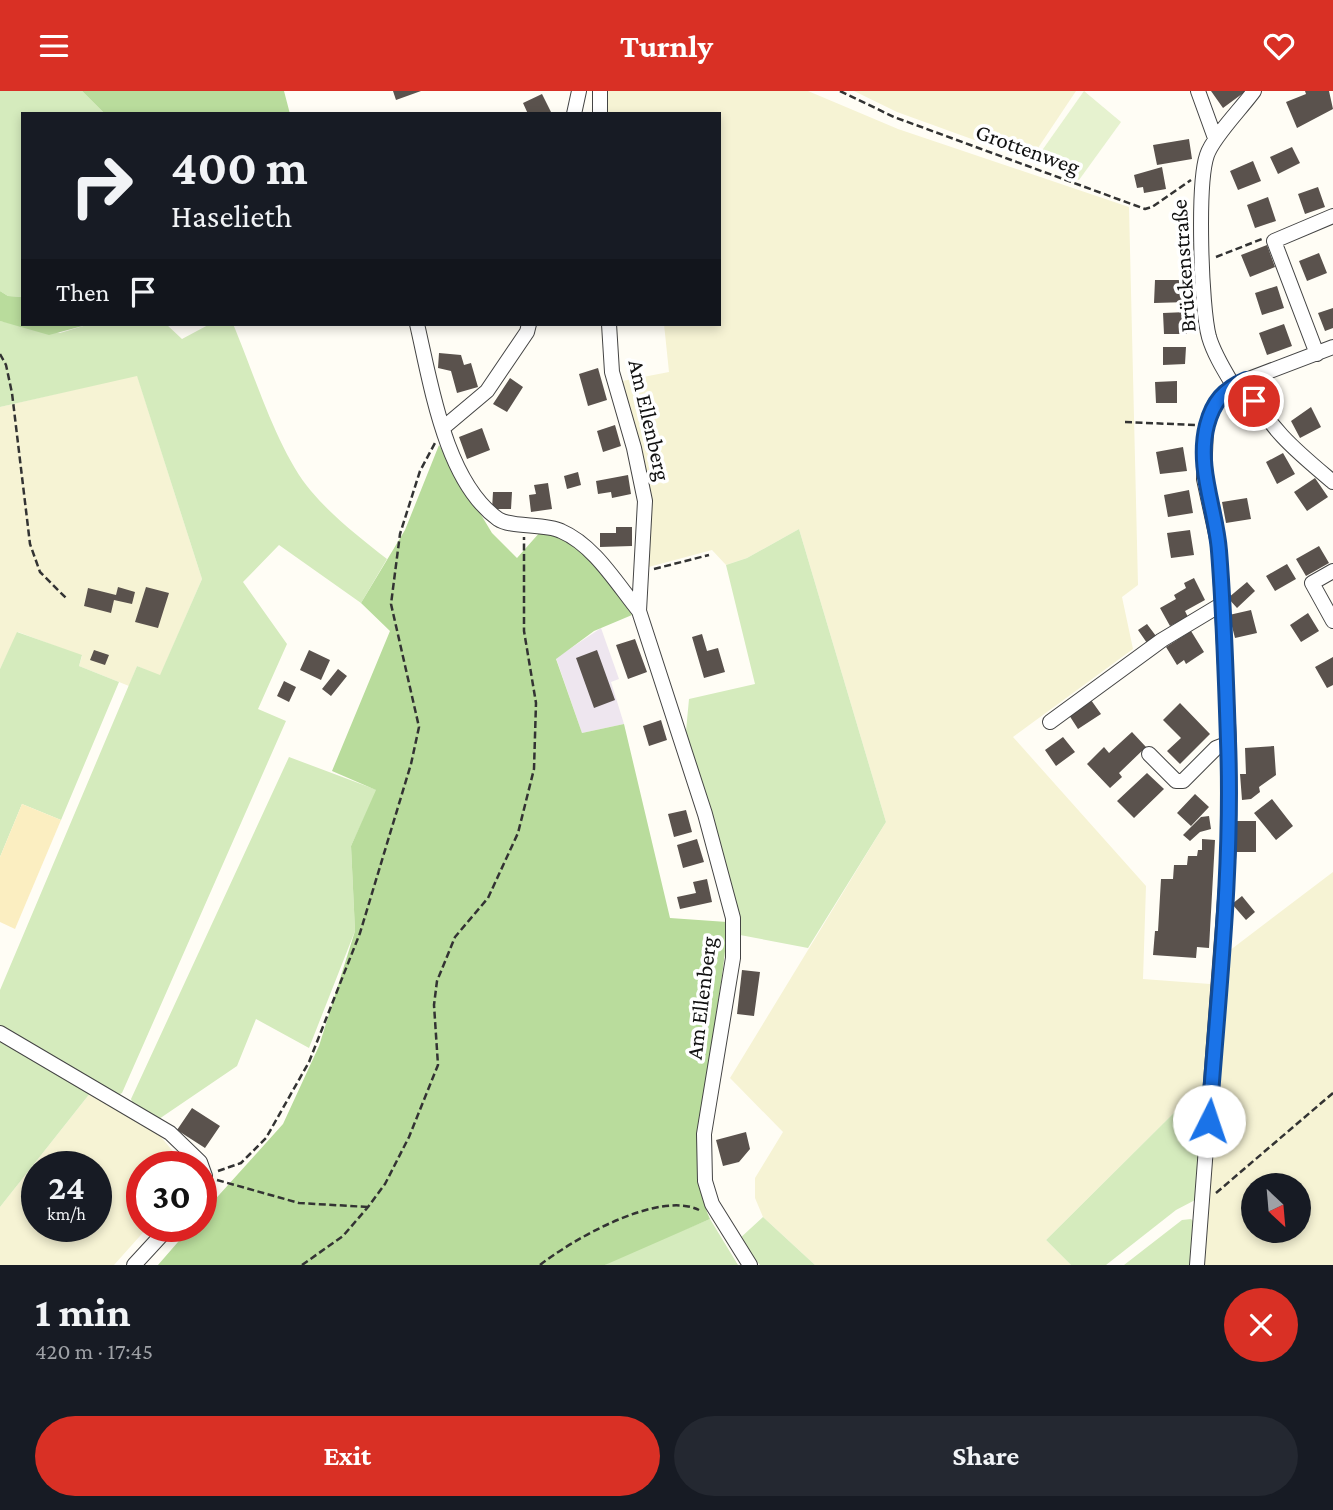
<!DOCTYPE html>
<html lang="en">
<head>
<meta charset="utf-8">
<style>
	:root { --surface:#171b24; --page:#242831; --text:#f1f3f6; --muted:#9ea1a6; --accent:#d93025 }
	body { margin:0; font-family:"Crimson Pro",serif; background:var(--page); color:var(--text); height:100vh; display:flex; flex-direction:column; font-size:26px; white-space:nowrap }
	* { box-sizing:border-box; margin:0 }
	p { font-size:23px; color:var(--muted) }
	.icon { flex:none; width:38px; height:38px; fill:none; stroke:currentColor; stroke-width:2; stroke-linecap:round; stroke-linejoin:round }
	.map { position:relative; height:1174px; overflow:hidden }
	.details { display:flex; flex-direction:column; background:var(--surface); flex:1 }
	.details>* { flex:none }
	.guide { position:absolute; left:21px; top:21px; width:700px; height:214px; border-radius:0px; box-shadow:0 4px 10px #0003; background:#171b24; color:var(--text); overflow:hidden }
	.needle { width:46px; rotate:154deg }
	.tools { position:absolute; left:1241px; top:1082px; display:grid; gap:14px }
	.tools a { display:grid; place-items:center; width:70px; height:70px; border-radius:50%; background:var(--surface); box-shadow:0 4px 10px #0003; font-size:35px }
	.speed { position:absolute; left:21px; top:1060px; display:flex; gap:14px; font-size:35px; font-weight:700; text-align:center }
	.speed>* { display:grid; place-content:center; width:91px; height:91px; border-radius:50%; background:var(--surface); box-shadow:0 4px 10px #0003; line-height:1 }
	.speed small { font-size:18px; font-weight:400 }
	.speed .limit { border:10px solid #d22; background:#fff; color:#111 }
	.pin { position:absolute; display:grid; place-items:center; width:60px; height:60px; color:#fff; margin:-30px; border:4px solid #fff; border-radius:50%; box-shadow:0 2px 7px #0007 }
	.me { position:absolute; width:77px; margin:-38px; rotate:4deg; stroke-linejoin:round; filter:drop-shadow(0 0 5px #0008) }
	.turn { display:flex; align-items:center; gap:24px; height:147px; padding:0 35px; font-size:32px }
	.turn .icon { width:91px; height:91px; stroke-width:2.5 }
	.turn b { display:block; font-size:49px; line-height:60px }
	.then { display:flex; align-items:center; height:66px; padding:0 35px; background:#0003; gap:14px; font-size:26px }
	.round { display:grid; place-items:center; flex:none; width:74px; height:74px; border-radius:37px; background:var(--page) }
	.summary { display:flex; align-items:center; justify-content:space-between; height:119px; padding:0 35px }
	h1 { font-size:42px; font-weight:700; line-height:52px }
	.button { display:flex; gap:14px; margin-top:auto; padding:14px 35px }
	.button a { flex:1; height:80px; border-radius:42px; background:var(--accent); color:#fff; font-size:28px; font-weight:700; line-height:80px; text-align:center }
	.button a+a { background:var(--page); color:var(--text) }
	header { display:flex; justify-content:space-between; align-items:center; height:91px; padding:0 35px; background:var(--accent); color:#fff; font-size:32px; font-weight:700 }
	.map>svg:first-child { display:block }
	.industrial { fill:#eee6ef }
	.farmland { fill:#f6f3d4; fill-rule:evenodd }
	.green { fill:#d5ebbd }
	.forest { fill:#b9dc9c }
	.sand { fill:#fbeec1 }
	.pitch { fill:#e6f2cf }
	.building { fill:#5a524d }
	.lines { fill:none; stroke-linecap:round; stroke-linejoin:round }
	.minor-casing { stroke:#444; stroke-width:16 }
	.path { stroke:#333; stroke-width:2.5; stroke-dasharray:7 3.5; stroke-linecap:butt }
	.minor { stroke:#fff; stroke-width:14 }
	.route-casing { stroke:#114b97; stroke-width:18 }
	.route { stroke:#1a73e8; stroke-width:12 }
	.labels { text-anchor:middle; stroke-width:7; stroke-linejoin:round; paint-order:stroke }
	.street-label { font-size:23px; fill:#111; stroke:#fff }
</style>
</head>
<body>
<header><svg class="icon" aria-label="menu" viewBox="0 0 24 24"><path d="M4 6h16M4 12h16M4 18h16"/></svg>Turnly<svg class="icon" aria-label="heart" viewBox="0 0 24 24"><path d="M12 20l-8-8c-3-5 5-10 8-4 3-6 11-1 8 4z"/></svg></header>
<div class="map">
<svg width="1333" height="1174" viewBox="0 0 1333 1174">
	<rect width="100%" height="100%" fill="#fffdf5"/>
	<path class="industrial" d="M601,537L619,588L611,591L624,633L582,642L556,567Z"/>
	<path class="farmland" d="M603,0H808L898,38L1129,116L1138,494L1122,506L1133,558L1013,646L1146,795L1143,888L1210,893L1204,992L1046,1149L1071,1174H815L763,1126L755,1107V1087L783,1041L730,987L886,731L799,438L747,467L726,474L712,459L645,477L649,412L617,291L669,281L664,233H719V23H603Z
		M854,0H1076L1030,69L897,21Z
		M137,284L202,488L160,585L137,575L129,595L79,575L82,565L18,541L0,578V316Z
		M1333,781V1174H1200L1229,860ZM1253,1094H1298V1139H1253Z
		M91,1001L156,1040L186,1076H142V1136H148L114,1174H0V1116ZM37,1076H96V1136H37Z"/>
	<path class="green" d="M0,0H82L105,23H23V206L8,205L0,200Z
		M0,230L60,242L90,233H166L182,248L210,233H233C254,282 277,360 311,400C333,426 360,447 387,468L361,512L279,454L243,491L287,553L258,618L286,630L122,1002L118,1004L0,937V899L137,575L160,584L202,488L137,285L0,316Z
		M799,438L886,731L808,857L740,844L739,824L685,651L689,608L755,593L726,474L747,467Z
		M17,541L82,564L79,575L119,591L61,729L22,713L0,766V578Z
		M289,666L377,699L351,755L355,840L309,957L256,928L237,975L159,1028L134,1015L131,1008Z
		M0,949L91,1001L0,1116Z
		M1204,992L1197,1108L1176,1119L1106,1174H1071L1046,1149Z
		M763,1126L815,1174H760L738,1149Z
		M710,1128L738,1174H605L616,1167Z
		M1191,1128L1196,1133L1191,1174H1124L1182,1129Z"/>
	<path class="forest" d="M82,0H284L290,23H105Z
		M0,200L8,205L23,206V233H90L49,244L0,230Z
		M439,354L492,442L517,467L541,440C586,448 607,490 632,524L594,540L556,568L582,642L624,633L670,827L727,831C726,907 680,1066 710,1128L605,1174H158L191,1136H201V1124L283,1033L319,955L355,840L351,755L376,699L332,680L390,540L361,512L405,439Z"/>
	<path class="sand" d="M22,713L61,729L15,838L0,831V766Z"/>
	<path class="pitch" d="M1084,0L1121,31L1079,89L1036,68Z"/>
	<path class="building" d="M393,0H421L396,9Z
		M1211,0H1246L1223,17Z
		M1305,0H1329L1333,18L1297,37L1286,11L1306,3Z
		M542,3L552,23H528L523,12Z
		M1189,48L1192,68L1157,74L1153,54Z
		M1292,56L1300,72L1278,83L1270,66Z
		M1253,70L1261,90L1238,99L1230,80Z
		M1162,76L1166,98L1144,102L1143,96L1137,97L1134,84Z
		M1318,96L1325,116L1305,123L1298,103Z
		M1268,106L1276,130L1255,137L1247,114Z
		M1267,154L1275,176L1250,186L1241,164Z
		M1319,162L1327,182L1307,190L1299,170Z
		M1155,189H1188V211L1154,212Z
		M1277,195L1284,217L1262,224L1255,202Z
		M1333,217V237L1325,240L1318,222Z
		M1187,221V243H1164L1163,222Z
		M1284,233L1292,255L1267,264L1259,242Z
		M1163,256H1186L1185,273L1163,274Z
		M439,262L461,264L464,274L471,272L478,296L457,302L451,280L438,277Z
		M598,277L607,309L588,315L579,283Z
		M510,287L523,296L507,321L493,313Z
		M1177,290V312H1156L1155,291Z
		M1311,316L1321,336L1300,347L1291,330Z
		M615,334L621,355L603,361L597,340Z
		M482,337L490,359L467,368L459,346Z
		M1183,356L1187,380L1160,383L1156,361Z
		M1283,362L1295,383L1277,393L1266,371Z
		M578,381L581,394L567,398L564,385Z
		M628,384L631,403L612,407L611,401L598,403L596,390Z
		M1315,387L1328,406L1307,420L1294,401Z
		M548,392L552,418L531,421L529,404L536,403L534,394Z
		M1189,399L1193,422L1168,426L1164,404Z
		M493,401H512L511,418H492Z
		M1247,407L1251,428L1226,432L1222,411Z
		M616,436H632V455L600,456V442H616Z
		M1190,439L1194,464L1171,467L1167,442Z
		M1319,455L1329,472L1306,485L1296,468Z
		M1287,473L1296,488L1275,500L1266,485Z
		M1194,487L1205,509L1185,520L1188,526L1170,535L1160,517L1176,508L1174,504L1186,497L1184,492Z
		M1247,491L1255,500L1237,517L1228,507Z
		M118,496L135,501L132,513L114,509L111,522L84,515L88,497L116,504Z
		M146,496L169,502L158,537L135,531Z
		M1251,519L1257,542L1235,547L1229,524Z
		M1308,522L1319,540L1301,551L1290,534Z
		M1147,533L1156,545L1147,552L1138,539Z
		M1191,540L1204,561L1186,573L1184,569L1177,574L1166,556Z
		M702,543L707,560L718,557L725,581L704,587L692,546Z
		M635,548L647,581L628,588L616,554Z
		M94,559L109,564L105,574L90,569Z
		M309,559L330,569L321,589L300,579Z
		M597,559L615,609L594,617L576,567Z
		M1333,566V594L1327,597L1315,576Z
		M338,578L347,585L331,605L322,598Z
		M284,590L296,596L289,611L277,605Z
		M1091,609L1101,623L1078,638L1069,624Z
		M1180,612L1210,643L1180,673L1167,660L1181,647L1163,629Z
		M661,629L667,649L649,655L643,635Z
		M1132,641L1146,656L1119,682L1122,686L1110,697L1087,673L1104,656L1109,662Z
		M1063,646L1075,661L1056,675L1045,659Z
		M1274,655L1276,684L1259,696L1260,701L1251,708L1242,709L1240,683H1246L1245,657Z
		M1147,682L1164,698L1134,727L1117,710Z
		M1195,703L1209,716L1191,735L1177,722Z
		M1272,708L1293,735L1276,749L1254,722Z
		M686,719L692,741L674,746L668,723Z
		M1209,725L1211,738L1200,741L1190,750L1183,744L1201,726Z
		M1235,730H1256V761H1234Z
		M697,748L704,771L683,777L677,754Z
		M1202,748L1215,749L1209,857L1197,856L1196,867L1153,864L1155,840H1158L1161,788H1173L1174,774H1187L1188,765H1197L1198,759H1202Z
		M707,788L712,811L680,818L677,806L696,802L693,791Z
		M1242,805L1255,821L1246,829L1232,813Z
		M742,879L760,881L754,925L737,923Z
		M192,1017L220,1035L205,1057L177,1039Z
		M746,1041L750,1058L739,1071L723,1075L716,1049Z"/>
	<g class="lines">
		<g class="minor-casing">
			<path id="minor" d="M600,0V23
				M1198,0L1215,47
				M574,23L579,0
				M417,233C431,293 445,390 498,428C511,437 545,432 561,440C594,454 617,493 639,520
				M609,233L612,281L634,357L645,410L639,520L705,723L733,827V867L704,1043L705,1090L712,1113L750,1174
				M1317,263L1274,150L1333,125
				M1246,289C1264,334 1297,361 1333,391
				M1233,294C1224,279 1214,263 1209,246C1201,216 1197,93 1207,64C1213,46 1241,18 1254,0
				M443,337L487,300L527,241L529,233
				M1333,480L1312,492L1333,530
				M1050,631L1162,549L1222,513
				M1149,663L1176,690H1183L1216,657L1229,652
				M0,942L170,1042L200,1071L205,1085L201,1093
				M134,1174L169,1136
				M1197,1174L1229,756V652L1219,457L1204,388L1206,336L1215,313L1233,294L1333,256"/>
		</g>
		<path class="path" d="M840,0L894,26L1145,118L1152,116L1191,89
			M1216,166L1262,148
			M0,263L6,274L12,302L30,453L40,481L67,508
			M1125,331L1195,334
			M654,478L709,464
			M218,1080L241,1072L266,1047L309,971L360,842L411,673L419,636L391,513L400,443L420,380L435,352
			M217,1089L299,1112L368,1116
			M1216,1102L1333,1002
			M302,1174L343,1145L368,1116L385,1093L409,1046L438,974L434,914L437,890L455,846L488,807L518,742L534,678L536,612L524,540V446
			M540,1174C573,1148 659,1099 699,1119"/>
		<use href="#minor" class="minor"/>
	</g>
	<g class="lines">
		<g class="route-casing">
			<path id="route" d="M1209,1030C1218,904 1233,777 1228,650C1226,587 1224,523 1219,460C1216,418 1196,377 1207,334C1213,311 1224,298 1246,289L1254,310"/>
		</g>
		<use href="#route" class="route"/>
	</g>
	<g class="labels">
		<g class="street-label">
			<text transform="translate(1028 58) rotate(20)" y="8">Grottenweg</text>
			<text transform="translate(1183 175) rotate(-94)" y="8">Brückenstraße</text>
			<text transform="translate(650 329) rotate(77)" y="8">Am Ellenberg</text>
			<text transform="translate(701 907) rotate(-83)" y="8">Am Ellenberg</text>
		</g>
	</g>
</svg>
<div class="tools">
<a><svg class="needle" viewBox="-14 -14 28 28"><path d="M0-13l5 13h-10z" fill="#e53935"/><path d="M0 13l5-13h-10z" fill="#9ea1a6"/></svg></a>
</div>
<div class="speed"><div>24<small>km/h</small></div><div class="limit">30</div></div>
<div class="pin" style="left:1254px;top:310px;background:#d93025"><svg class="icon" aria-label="arrive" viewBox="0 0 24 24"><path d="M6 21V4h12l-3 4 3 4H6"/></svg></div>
<svg class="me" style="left:1209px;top:1030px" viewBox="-20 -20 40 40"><circle r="19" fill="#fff"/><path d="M0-13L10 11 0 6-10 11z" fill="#1a73e8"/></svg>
<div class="guide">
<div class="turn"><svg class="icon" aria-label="right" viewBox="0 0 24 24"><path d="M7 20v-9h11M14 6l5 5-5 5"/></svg><div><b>400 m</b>Haselieth</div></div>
<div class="then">Then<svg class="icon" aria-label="arrive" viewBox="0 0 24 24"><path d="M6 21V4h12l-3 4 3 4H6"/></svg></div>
</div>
</div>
<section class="details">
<div class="summary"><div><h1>1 min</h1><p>420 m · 17:45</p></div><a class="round" style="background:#d93025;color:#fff"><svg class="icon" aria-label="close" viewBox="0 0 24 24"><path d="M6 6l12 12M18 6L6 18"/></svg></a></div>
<div class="button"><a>Exit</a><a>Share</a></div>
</section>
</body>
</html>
